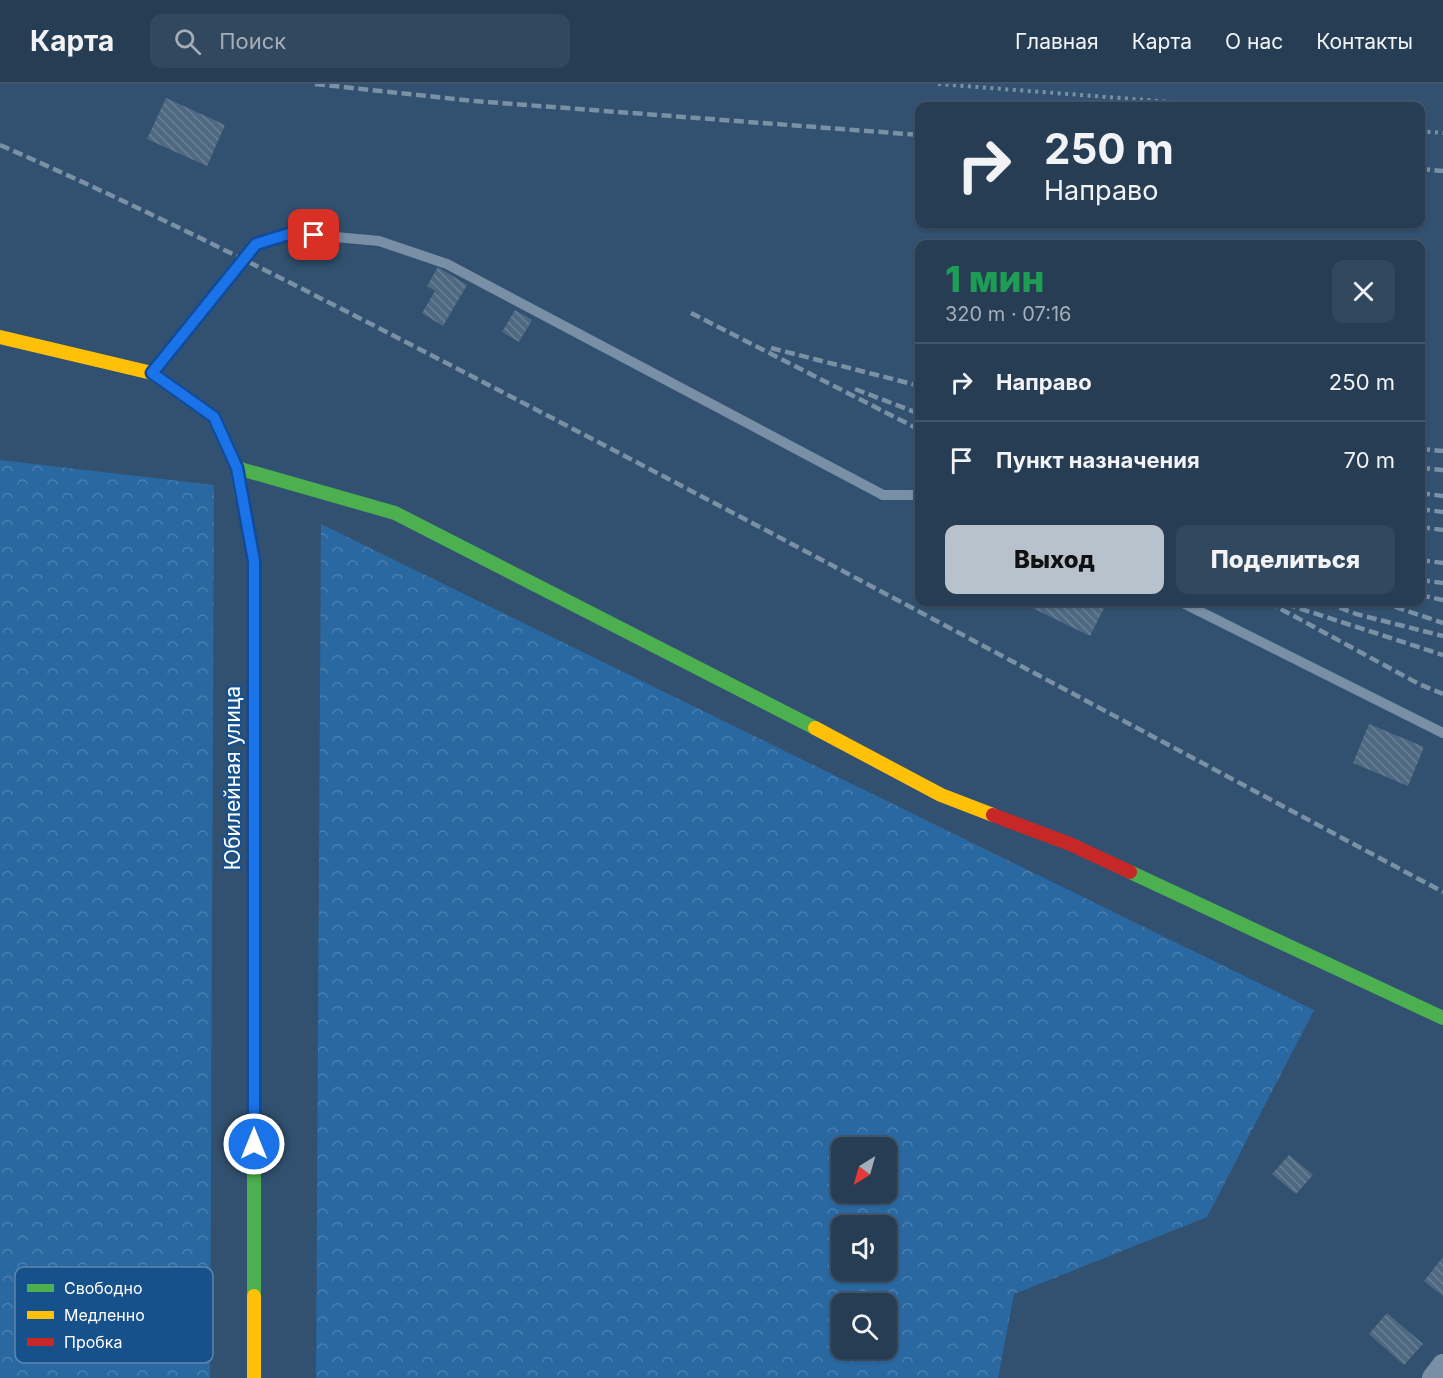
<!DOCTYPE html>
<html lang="ru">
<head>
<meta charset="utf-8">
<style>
	:root { --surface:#263d54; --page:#32485e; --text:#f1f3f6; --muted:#a4aeb8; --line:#42566b; --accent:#b7c2cd }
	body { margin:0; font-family:Inter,sans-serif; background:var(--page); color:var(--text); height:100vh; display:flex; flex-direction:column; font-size:22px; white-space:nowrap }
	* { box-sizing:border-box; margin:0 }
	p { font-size:20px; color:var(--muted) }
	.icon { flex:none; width:33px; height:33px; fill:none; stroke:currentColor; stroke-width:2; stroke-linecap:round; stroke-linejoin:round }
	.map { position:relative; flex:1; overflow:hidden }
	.sheet { position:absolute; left:915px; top:156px; width:510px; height:366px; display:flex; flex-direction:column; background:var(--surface); border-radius:12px; box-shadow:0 2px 4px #0004,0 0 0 2px var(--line) }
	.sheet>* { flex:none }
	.guide { position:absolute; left:915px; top:18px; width:510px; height:126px; border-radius:12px; box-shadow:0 2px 4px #0004,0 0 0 2px var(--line); background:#263d54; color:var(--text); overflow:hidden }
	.needle { width:39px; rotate:217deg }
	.buttons { position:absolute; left:831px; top:1053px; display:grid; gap:12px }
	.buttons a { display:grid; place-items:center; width:66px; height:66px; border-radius:12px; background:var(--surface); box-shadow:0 2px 4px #0004,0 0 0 2px var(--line); font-size:30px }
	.pin { position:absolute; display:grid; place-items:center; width:51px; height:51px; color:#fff; margin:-26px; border-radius:12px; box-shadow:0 3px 9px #0006 }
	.me { position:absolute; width:66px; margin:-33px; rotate:0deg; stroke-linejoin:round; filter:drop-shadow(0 0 4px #0008) }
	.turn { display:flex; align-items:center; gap:21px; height:126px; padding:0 30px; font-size:27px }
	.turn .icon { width:78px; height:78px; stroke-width:2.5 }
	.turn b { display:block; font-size:42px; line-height:51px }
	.round { display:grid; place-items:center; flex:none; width:63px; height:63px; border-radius:12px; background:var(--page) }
	.overview { display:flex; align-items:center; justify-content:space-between; height:102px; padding:0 30px }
	h1 { font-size:36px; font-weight:800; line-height:45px; color:#1e9e55 }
	.button { display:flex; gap:12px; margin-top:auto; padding:12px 30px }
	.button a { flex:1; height:69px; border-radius:12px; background:var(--accent); color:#111; font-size:24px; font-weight:800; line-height:69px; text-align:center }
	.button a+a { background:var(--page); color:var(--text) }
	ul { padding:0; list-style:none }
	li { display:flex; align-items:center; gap:18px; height:78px; padding:0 30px; border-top:2px solid var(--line) }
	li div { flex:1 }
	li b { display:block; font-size:22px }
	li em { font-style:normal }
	header { display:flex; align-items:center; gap:36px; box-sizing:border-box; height:84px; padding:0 30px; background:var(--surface); border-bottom:2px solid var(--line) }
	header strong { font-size:28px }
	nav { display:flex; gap:33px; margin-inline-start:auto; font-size:21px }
	.search { width:420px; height:54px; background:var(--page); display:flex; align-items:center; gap:15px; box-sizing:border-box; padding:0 21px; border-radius:12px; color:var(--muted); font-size:22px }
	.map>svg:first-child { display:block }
	.forest { fill:url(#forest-crowns); fill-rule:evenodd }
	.building { fill:url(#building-back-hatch) }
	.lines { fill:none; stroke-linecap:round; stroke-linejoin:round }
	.path { stroke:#798fa5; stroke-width:4; stroke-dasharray:3 4.5; stroke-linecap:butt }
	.lane { stroke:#798fa5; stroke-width:10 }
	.street { stroke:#798fa5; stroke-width:22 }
	.fast { stroke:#4caf50; stroke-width:14 }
	.slow { stroke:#ffc107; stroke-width:14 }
	.jam { stroke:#c62828; stroke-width:14 }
	.rail { stroke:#7a90a4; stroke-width:4.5; stroke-dasharray:10 4.5; stroke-linecap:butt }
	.route-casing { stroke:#114b97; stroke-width:15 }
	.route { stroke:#1a73e8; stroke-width:10 }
	.labels { text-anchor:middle; stroke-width:4.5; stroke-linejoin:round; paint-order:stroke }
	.street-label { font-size:21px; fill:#fff; stroke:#17518b }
	.key { fill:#17518b; stroke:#5d85ae; stroke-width:1.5 }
	.key-label { font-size:16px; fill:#fff }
</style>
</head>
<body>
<header>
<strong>Карта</strong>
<div class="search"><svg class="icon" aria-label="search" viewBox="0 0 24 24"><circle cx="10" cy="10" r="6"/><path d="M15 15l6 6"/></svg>Поиск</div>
<nav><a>Главная</a><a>Карта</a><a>О нас</a><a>Контакты</a></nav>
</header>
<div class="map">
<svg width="1443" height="1294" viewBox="0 0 1443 1294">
	<defs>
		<pattern id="forest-crowns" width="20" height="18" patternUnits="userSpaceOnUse" patternTransform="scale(1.5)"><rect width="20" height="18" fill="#2a68a1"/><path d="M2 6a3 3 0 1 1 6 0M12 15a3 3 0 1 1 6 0" fill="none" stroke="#4a7faf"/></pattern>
		<pattern id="building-back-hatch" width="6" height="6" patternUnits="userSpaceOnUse" patternTransform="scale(1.5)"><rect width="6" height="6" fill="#506982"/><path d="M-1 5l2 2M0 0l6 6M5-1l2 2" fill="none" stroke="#6a8095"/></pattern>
	</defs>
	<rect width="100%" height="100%" fill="#325170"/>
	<path class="forest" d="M0,376L214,401L210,1294H0Z
		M321,440L1314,926L1207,1133L1014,1210L998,1294H316ZM842,1064H886V1108H842ZM842,1142H886V1186H842ZM842,1220H886V1264H842Z"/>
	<path class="building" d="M166,14L225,41L207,82L147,55Z
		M438,183L467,201L443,242L422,229L435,207L427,202Z
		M515,226L532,236L519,258L502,248Z
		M1020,518H1107L1090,552Z
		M1369,640L1424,663L1408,702L1353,679Z
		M1289,1071L1313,1091L1296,1110L1272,1090Z
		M1443,1173V1212L1424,1197Z
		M1387,1229L1423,1260L1404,1281L1369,1250Z"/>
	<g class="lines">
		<path class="path" d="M938,0L1224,22
			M1420,47L1443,49"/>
		<path class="lane" d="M154,287L256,160L292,149L379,157L447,180L883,411H920
			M1181,518L1443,649"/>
		<path class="street" d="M1433,1294L1443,1281"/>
		<path class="fast" d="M237,384L395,429L815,644
			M254,717V1212
			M1130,788L1443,934"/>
		<path class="slow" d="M0,253L152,289L214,333L237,384L242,413
			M815,644L941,711L993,731
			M254,1212V1294"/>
		<path class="jam" d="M242,413L254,477V717
			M993,731L1070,760L1130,788"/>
		<path class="rail" d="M315,0L474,17L920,51
			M0,61C190,144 373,241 556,336C853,491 1148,650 1443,808
			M1420,85L1443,87
			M691,229L920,346
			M771,264L920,302
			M855,305L920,330
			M1420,365L1443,367
			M1420,384L1443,386
			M1420,409L1443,412
			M1420,425L1443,428
			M1420,443L1443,446
			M1420,476L1443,479
			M1420,496L1443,499
			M1420,511L1443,516
			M1268,518L1419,600L1443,610
			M1326,518L1356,530L1443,552
			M1381,518L1443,539
			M1286,520L1443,571"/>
	</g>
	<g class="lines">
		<g class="route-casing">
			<path id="route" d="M254,1060V477L237,384L214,333L152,289L256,160L292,149L314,151"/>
		</g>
		<use href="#route" class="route"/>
	</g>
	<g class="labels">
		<g class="street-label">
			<text transform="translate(233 694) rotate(-90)" y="7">Юбилейная улица</text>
		</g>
	</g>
	<rect x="15" y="1183" width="198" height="96" rx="9" class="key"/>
	<rect x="27" y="1200" width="27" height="8" fill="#4caf50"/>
	<rect x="27" y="1227" width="27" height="8" fill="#ffc107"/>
	<rect x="27" y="1254" width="27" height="8" fill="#c62828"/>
	<g class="key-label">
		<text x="64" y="1210">Свободно</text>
		<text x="64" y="1237">Медленно</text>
		<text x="64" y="1264">Пробка</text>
	</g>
</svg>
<div class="buttons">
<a><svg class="needle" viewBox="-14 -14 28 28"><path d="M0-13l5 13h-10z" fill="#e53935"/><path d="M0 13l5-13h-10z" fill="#a4aeb8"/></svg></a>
<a><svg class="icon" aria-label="sound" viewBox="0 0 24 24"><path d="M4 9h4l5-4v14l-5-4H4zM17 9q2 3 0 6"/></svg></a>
<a><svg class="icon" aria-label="search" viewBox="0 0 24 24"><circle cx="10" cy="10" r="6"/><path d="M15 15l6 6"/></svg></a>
</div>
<div class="pin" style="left:314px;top:151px;background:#d93025"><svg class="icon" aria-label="arrive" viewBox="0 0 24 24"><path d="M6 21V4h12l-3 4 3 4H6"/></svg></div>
<svg class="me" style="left:254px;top:1060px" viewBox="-20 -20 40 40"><circle r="17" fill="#1a73e8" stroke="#fff" stroke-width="3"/><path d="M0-11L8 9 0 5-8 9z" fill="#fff"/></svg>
<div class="guide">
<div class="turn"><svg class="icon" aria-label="right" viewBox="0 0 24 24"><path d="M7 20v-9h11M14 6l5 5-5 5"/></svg><div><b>250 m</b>Направо</div></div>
</div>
<section class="sheet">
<div class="overview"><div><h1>1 мин</h1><p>320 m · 07:16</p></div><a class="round"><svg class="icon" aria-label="close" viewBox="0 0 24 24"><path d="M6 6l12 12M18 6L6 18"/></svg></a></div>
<ul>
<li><svg class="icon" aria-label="right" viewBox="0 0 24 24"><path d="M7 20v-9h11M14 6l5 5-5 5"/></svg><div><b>Направо</b></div><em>250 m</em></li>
<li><svg class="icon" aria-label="arrive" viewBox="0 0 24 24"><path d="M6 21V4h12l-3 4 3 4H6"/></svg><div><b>Пункт назначения</b></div><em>70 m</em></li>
</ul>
<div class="button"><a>Выход</a><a>Поделиться</a></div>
</section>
</div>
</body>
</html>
